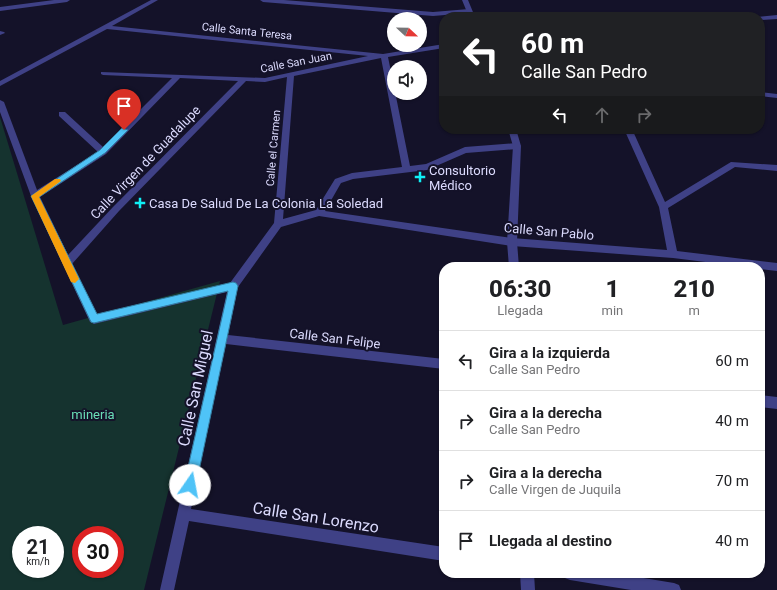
<!DOCTYPE html>
<html lang="es">
<head>
<meta charset="utf-8">
<style>
	:root { --surface:#fff; --page:#f2f2f2; --text:#202124; --muted:#757577; --line:#e0e0e0 }
	body { margin:0; font-family:Roboto,sans-serif; background:var(--page); color:var(--text); height:100vh; display:flex; flex-direction:column; font-size:15px; white-space:nowrap }
	* { box-sizing:border-box; margin:0 }
	p { font-size:13px; color:var(--muted) }
	.icon { flex:none; width:22px; height:22px; fill:none; stroke:currentColor; stroke-width:2; stroke-linecap:round; stroke-linejoin:round }
	.map { position:relative; flex:1; overflow:hidden }
	.details { position:absolute; left:439px; top:262px; width:326px; height:316px; display:flex; flex-direction:column; background:var(--surface); border-radius:16px; box-shadow:0 1px 3px #0004 }
	.details>* { flex:none }
	.top-card { position:absolute; left:439px; top:12px; width:326px; height:122px; border-radius:16px; box-shadow:0 1px 3px #0004; background:#202124; color:#fff; overflow:hidden }
	.needle { width:26px; rotate:112deg }
	.tools { position:absolute; left:387px; top:12px; display:grid; gap:8px }
	.tools a { display:grid; place-items:center; width:40px; height:40px; border-radius:50%; background:var(--surface); box-shadow:0 1px 3px #0004; font-size:20px }
	.speed { position:absolute; left:12px; top:526px; display:flex; gap:8px; font-size:20px; font-weight:700; text-align:center }
	.speed>* { display:grid; place-content:center; width:52px; height:52px; border-radius:50%; background:var(--surface); box-shadow:0 1px 3px #0004; line-height:1 }
	.speed small { font-size:10px; font-weight:400 }
	.speed .limit { border:6px solid #d22; background:#fff; color:#111 }
	.pin { position:absolute; display:grid; place-items:center; width:34px; height:34px; color:#fff; margin:-41px -17px; border-radius:50% 50% 50% 0; rotate:-45deg; box-shadow:0 0 4px #0007 }
	.pin .icon { rotate:45deg }
	.me { position:absolute; width:44px; margin:-22px; rotate:12deg; stroke-linejoin:round; filter:drop-shadow(0 0 3px #0008) }
	.turn { display:flex; align-items:center; gap:14px; height:84px; padding:0 16px; font-size:18px }
	.turn .icon { width:52px; height:52px; stroke-width:2.5 }
	.turn b { display:block; font-size:28px; line-height:34px }
	.lanes { display:flex; align-items:center; height:38px; padding:0 16px; background:#0003; justify-content:center; gap:20px; direction:ltr }
	.lanes .off { opacity:.35 }
	.eta { display:flex; justify-content:space-evenly; align-items:center; height:68px; text-align:center }
	.eta b { font-size:24px; font-weight:800; line-height:28px }
	ul { padding:0; list-style:none }
	li { display:flex; align-items:center; gap:12px; height:60px; padding:0 16px; border-top:1px solid var(--line) }
	li div { flex:1 }
	li b { display:block; font-size:15px }
	li em { font-style:normal }
	.map>svg:first-child { display:block }
	.green { fill:#15332f; fill-rule:evenodd }
	.lines { fill:none; stroke-linecap:round; stroke-linejoin:round }
	.minor { fill:#3f4186; fill-rule:evenodd }
	.tertiary { fill:#3f4186; fill-rule:evenodd }
	.route { fill:#4fc3f7; stroke:#337fa1 }
	.slow { fill:#f59e0b }
	.poi-dot { fill:#0feff5; stroke:#141229; stroke-width:1.5 }
	.labels { text-anchor:middle; stroke-width:4; stroke-linejoin:round; paint-order:stroke }
	.far-street-label { font-size:11px; fill:#dcdbfe; stroke:#141229 }
	.street-label { font-size:13px; fill:#dcdbfe; stroke:#141229 }
	.poi-label { font-size:13px; fill:#dcdbfe; stroke:#141229; text-anchor:start }
	.park-label { font-size:13px; fill:#69dcb7; stroke:#141229 }
	.near-street-label { font-size:16px; fill:#dcdbfe; stroke:#141229 }
</style>
</head>
<body>
<div class="map">
<svg width="777" height="590" viewBox="0 0 777 590">
	<rect width="100%" height="100%" fill="#141229"/>
	<path class="green" d="M0,117L63,325L220,281L144,590H0ZM21,535H55V569H21ZM81,535H115V569H81Z"/>
	<g class="lines">
		<path class="minor" d="M54,0H70L67,2L0,11V7Z
			M151,0H158L112,26L383,54L444,44V48L388,57L410,166L426,164L465,147L517,143L521,146L517,149L466,153L427,170L353,179L341,183L325,211L512,238L667,250L659,207L624,129H632L665,202L731,162L777,165V171L735,167L668,208L677,251L777,263V271L760,269V267H746L673,258L512,246L319,216L281,227L238,287L228,335L444,359V369L226,344L191,509L444,547V561L189,521L174,590H160L227,292L94,324L90,322L31,196L0,112V100L4,102L37,190L98,152L59,116V112H65L103,147L172,78L103,75L101,74V72L265,78L368,56L107,29L0,86V81ZM381,58L402,167L352,173L335,179L316,210L283,219L294,76ZM287,77L274,223L230,283L97,314L72,264L119,211L246,81L265,82ZM180,78L238,81L113,207L68,255L40,197L106,154Z
			M260,0H284L433,12L469,9L472,11L469,13L433,16L263,2Z
			M777,15V19L760,20V17H758Z
			M0,31L4,32L5,33L0,35Z
			M760,92L777,94V98L760,96Z
			M760,395L777,397V409L760,407Z
			M563,573H613L674,583L679,585L681,590H631L570,580L565,578Z"/>
		<path class="tertiary" d="M462,0H468L475,17H469Z
			M508,129H516L521,146L517,242L519,267H509L507,242L513,146Z
			M520,573H534L535,590H521Z"/>
	</g>
	<path class="route" d="M122,128L128,130L105,153L39,197L97,314L233,282L236,283L238,286L196,485L194,489L190,491L186,489L184,485L228,291L94,323L91,322L31,196L100,150Z"/>
	<path class="slow" d="M55,179H60L61,181L39,197L79,279L75,283L71,282L31,196Z"/>
	<g class="poi-dot">
		<path d="M418 171h4v4h4v4h-4v4h-4v-4h-4v-4h4z"/>
		<path d="M138 197h4v4h4v4h-4v4h-4v-4h-4v-4h4z"/>
	</g>
	<g class="labels">
		<g class="far-street-label">
			<text transform="translate(247 31) rotate(6)" y="4">Calle Santa Teresa</text>
			<text transform="translate(296 62) rotate(-11)" y="4">Calle San Juan</text>
			<text transform="translate(273 148) rotate(-85)" y="4">Calle el Carmen</text>
		</g>
		<g class="street-label">
			<text transform="translate(145 162) rotate(-46)" y="5">Calle Virgen de Guadalupe</text>
			<text transform="translate(549 231) rotate(5)" y="5">Calle San Pablo</text>
			<text transform="translate(335 338) rotate(7)" y="5">Calle San Felipe</text>
		</g>
		<g class="poi-label">
			<text x="429" y="175">Consultorio<tspan x="429" dy="15">Médico</tspan></text>
			<text x="149" y="208">Casa De Salud De La Colonia La Soledad</text>
		</g>
		<g class="park-label">
			<text x="93" y="419">mineria</text>
		</g>
		<g class="near-street-label">
			<text transform="translate(195 388) rotate(-78)" y="6">Calle San Miguel</text>
			<text transform="translate(316 517) rotate(9)" y="6">Calle San Lorenzo</text>
		</g>
	</g>
</svg>
<div class="tools">
<a><svg class="needle" viewBox="-14 -14 28 28"><path d="M0-13l5 13h-10z" fill="#e53935"/><path d="M0 13l5-13h-10z" fill="#757577"/></svg></a>
<a><svg class="icon" aria-label="sound" viewBox="0 0 24 24"><path d="M4 9h4l5-4v14l-5-4H4zM17 9q2 3 0 6"/></svg></a>
</div>
<div class="speed"><div>21<small>km/h</small></div><div class="limit">30</div></div>
<div class="pin" style="left:124px;top:130px;background:#d93025"><svg class="icon" aria-label="arrive" viewBox="0 0 24 24"><path d="M6 21V4h12l-3 4 3 4H6"/></svg></div>
<svg class="me" style="left:190px;top:485px" viewBox="-20 -20 40 40"><circle r="19" fill="#fff"/><path d="M0-13L10 11 0 6-10 11z" fill="#4fc3f7"/></svg>
<div class="top-card">
<div class="turn"><svg class="icon" aria-label="left" viewBox="0 0 24 24"><path d="M17 20v-9H6M10 6l-5 5 5 5"/></svg><div><b>60 m</b>Calle San Pedro</div></div>
<div class="lanes"><svg class="icon" aria-label="left" viewBox="0 0 24 24"><path d="M17 20v-9H6M10 6l-5 5 5 5"/></svg><svg class="icon off" aria-label="ahead" viewBox="0 0 24 24"><path d="M12 20V5M6 11l6-6 6 6"/></svg><svg class="icon off" aria-label="right" viewBox="0 0 24 24"><path d="M7 20v-9h11M14 6l5 5-5 5"/></svg></div>
</div>
<section class="details">
<div class="eta">
<div><b>06:30</b><p>Llegada</p></div>
<div><b>1</b><p>min</p></div>
<div><b>210</b><p>m</p></div>
</div>
<ul>
<li><svg class="icon" aria-label="left" viewBox="0 0 24 24"><path d="M17 20v-9H6M10 6l-5 5 5 5"/></svg><div><b>Gira a la izquierda</b><p>Calle San Pedro</p></div><em>60 m</em></li>
<li><svg class="icon" aria-label="right" viewBox="0 0 24 24"><path d="M7 20v-9h11M14 6l5 5-5 5"/></svg><div><b>Gira a la derecha</b><p>Calle San Pedro</p></div><em>40 m</em></li>
<li><svg class="icon" aria-label="right" viewBox="0 0 24 24"><path d="M7 20v-9h11M14 6l5 5-5 5"/></svg><div><b>Gira a la derecha</b><p>Calle Virgen de Juquila</p></div><em>70 m</em></li>
<li><svg class="icon" aria-label="arrive" viewBox="0 0 24 24"><path d="M6 21V4h12l-3 4 3 4H6"/></svg><div><b>Llegada al destino</b></div><em>40 m</em></li>
</ul>
</section>
</div>
</body>
</html>
